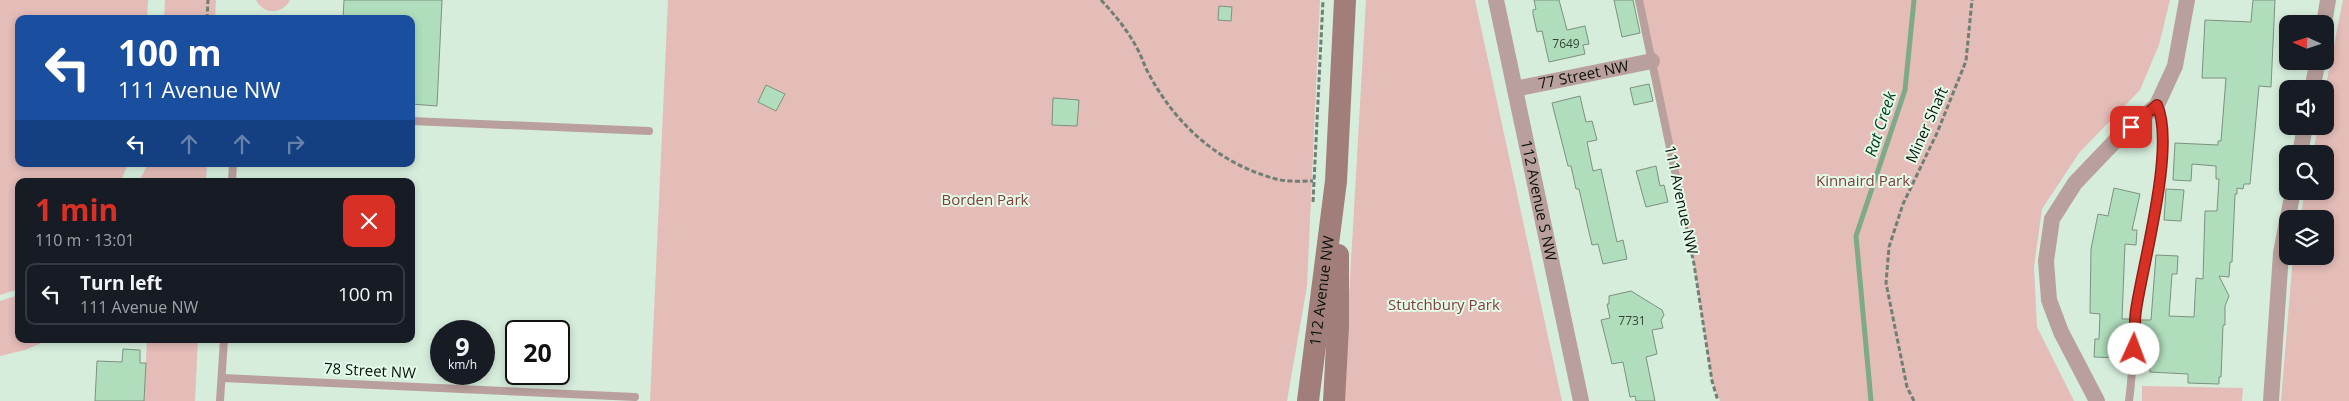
<!DOCTYPE html>
<html lang="en">
<head>
<meta charset="utf-8">
<style>
	:root { --surface:#171b24; --page:#20242c; --text:#f1f3f6; --muted:#9ea1a6; --line:#363941; --accent:#d93025 }
	body { margin:0; font-family:"Open Sans",sans-serif; background:var(--page); color:var(--text); height:100vh; display:flex; flex-direction:column; font-size:19px; white-space:nowrap }
	* { box-sizing:border-box; margin:0 }
	p { font-size:16px; color:var(--muted) }
	.icon { flex:none; width:28px; height:28px; fill:none; stroke:currentColor; stroke-width:2; stroke-linecap:round; stroke-linejoin:round }
	.map { position:relative; flex:1; overflow:hidden }
	.panel { position:absolute; left:15px; top:178px; width:400px; height:165px; display:flex; flex-direction:column; background:var(--surface); border-radius:10px; box-shadow:0 2px 8px #0003 }
	.panel>* { flex:none }
	.banner { position:absolute; left:15px; top:15px; width:400px; height:152px; border-radius:10px; box-shadow:0 2px 8px #0003; background:#1a4fa0; color:#fff; overflow:hidden }
	.needle { width:32px; rotate:273deg }
	.tools { position:absolute; left:2279px; top:15px; display:grid; gap:10px }
	.tools a { display:grid; place-items:center; width:55px; height:55px; border-radius:10px; background:var(--surface); box-shadow:0 2px 8px #0003; font-size:25px }
	.speed { position:absolute; left:430px; top:320px; display:flex; gap:10px; font-size:25px; font-weight:700; text-align:center }
	.speed>* { display:grid; place-content:center; width:65px; height:65px; border-radius:50%; background:var(--surface); box-shadow:0 2px 8px #0003; line-height:1 }
	.speed small { font-size:12px; font-weight:400 }
	.speed .limit { border:2px solid #111; border-radius:8px; background:#fff; color:#111 }
	.pin { position:absolute; display:grid; place-items:center; width:42px; height:42px; color:#fff; margin:-21px; border-radius:10px; box-shadow:0 2px 8px #0006 }
	.me { position:absolute; width:55px; margin:-28px; rotate:2deg; stroke-linejoin:round; filter:drop-shadow(0 0 4px #0008) }
	.turn { display:flex; align-items:center; gap:18px; height:105px; padding:0 20px; font-size:22px }
	.turn .icon { width:65px; height:65px; stroke-width:2.5 }
	.turn b { display:block; font-size:35px; line-height:42px }
	.lanes { display:flex; align-items:center; height:48px; padding:0 20px; background:#0003; justify-content:center; gap:25px; direction:ltr }
	.lanes .off { opacity:.35 }
	.round { display:grid; place-items:center; flex:none; width:52px; height:52px; border-radius:10px; background:var(--page) }
	.head { display:flex; align-items:center; justify-content:space-between; height:85px; padding:0 20px }
	h1 { font-size:30px; font-weight:700; line-height:38px; color:var(--accent) }
	ul { padding:0; list-style:none }
	li { display:flex; align-items:center; gap:15px; height:62px; margin:0 10px 8px; padding:0 10px; border:2px solid var(--line); border-radius:10px }
	li div { flex:1 }
	li b { display:block; font-size:19px }
	li em { font-style:normal }
	.map>svg:first-child { display:block }
	.green { fill:#e4bcb8 }
	.lines { fill:none; stroke-linecap:round; stroke-linejoin:round }
	.stream { stroke:#7eaa8a; stroke-width:5 }
	.building { fill:#b0debc; stroke:#7c9181 }
	.path { stroke:#707f74; stroke-width:3; stroke-dasharray:5 2.5; stroke-linecap:butt }
	.service { stroke:#baa09d; stroke-width:8 }
	.minor { stroke:#baa09d; stroke-width:16 }
	.secondary { stroke:#a27e7a; stroke-width:22 }
	.route-casing { stroke:#8d1f18; stroke-width:12 }
	.route { stroke:#d93025; stroke-width:9 }
	.labels { text-anchor:middle; stroke-width:4; stroke-linejoin:round; paint-order:stroke }
	.number-label { font-size:12px; fill:#334437 }
	.street-label { font-size:15px; fill:#09110b; stroke:#e3fbe9 }
	.park-label { font-size:15px; fill:#823d39; stroke:#e3fbe9 }
	.water-label { font-size:16px; font-style:italic; fill:#023b1c; stroke:#e3fbe9 }
</style>
</head>
<body>
<div class="map">
<svg width="2349" height="401" viewBox="0 0 2349 401">
	<rect width="100%" height="100%" fill="#d6eddc"/>
	<path class="green" d="M0,0H148L147,19H19V164H128L121,181H19V289L0,295Z
		M165,0H216L215,19H164Z
		M256,0H290C282,15 264,15 256,0Z
		M668,0H1320L1307,286L1287,401H650Z
		M1366,0H1475L1562,401H1343Z
		M1639,0H2170L2159,45L2140,90L2079,153L2042,209L2034,267L2037,327L2074,401H1720L1712,381L1694,264Z
		M2343,0H2349V401H2281L2293,256H2325V219H2300L2305,191H2325V154H2313L2318,126H2325V90Z
		M148,164H207L206,181H139Z
		M19,295V339H51L25,350L0,356V301Z
		M147,339H198L195,401H144Z
		M2142,386L2243,388L2242,401H2142Z"/>
	<g class="lines">
		<path class="stream" d="M1871,401L1856,236L1905,90L1914,0"/>
	</g>
	<path class="building" d="M344,0H442L437,106L411,104V19H343Z
		M1534,0H1559L1567,30L1585,26L1589,44L1583,45L1585,54L1549,62L1542,31L1537,32L1533,14V10L1536,9Z
		M1614,0H1633L1640,33L1622,37Z
		M2253,0H2275L2271,87L2259,86L2250,184H2244L2243,189L2237,188V194H2235L2232,262H2230L2229,277L2219,276L2229,296L2225,306V325H2223L2221,377H2219V384L2188,383V374L2150,372L2151,348L2139,347L2141,320H2151L2156,255L2178,256L2177,274H2172L2169,316L2194,317L2196,278L2203,279L2205,211H2217L2219,179H2216V166L2192,164L2191,181L2173,180L2175,143L2218,145V141H2221L2226,78H2202L2205,20L2251,22Z
		M1219,6L1232,7L1231,21L1218,20Z
		M1649,84L1653,101L1634,105L1630,88Z
		M766,85L785,94L776,111L758,102Z
		M1580,96L1586,122L1592,121L1597,140L1587,142L1593,171L1601,169L1617,242L1623,240L1627,259L1603,264L1598,244L1592,245L1579,189H1576L1571,166H1568L1552,103Z
		M1053,98L1079,100L1077,126L1052,125Z
		M1656,166L1660,186L1664,185L1668,202L1646,207L1636,171Z
		M2114,188L2140,194L2132,230H2137L2136,245L2125,244L2122,319H2130L2125,358L2094,357L2095,339H2099L2100,314L2090,313L2091,249L2098,214L2108,216Z
		M2166,189L2184,190L2181,221L2164,220Z
		M1631,291L1662,310L1664,315L1661,320L1663,328L1652,330L1657,354L1646,357L1655,401H1636L1635,396L1630,397L1623,362L1612,364L1601,320L1610,318L1607,304H1609V296Z
		M123,349L140,350V363H146L144,401H95L97,361L122,362Z"/>
	<g class="lines">
		<path class="path" d="M1101,0C1116,16 1129,32 1139,52C1143,60 1145,68 1150,76C1177,126 1220,164 1276,179C1287,182 1301,181 1313,181
			M207,19L208,0
			M1313,202L1323,0
			M1681,202L1694,264L1712,381L1718,401
			M1914,401L1907,387L1886,283L1889,247L1903,204L1937,133L1966,61L1972,0"/>
		<path class="service" d="M1639,0L1679,191
			M411,121L649,131
			M232,181L233,164
			M222,378L635,397
			M220,401L224,339
			M2129,401C2133,372 2133,342 2136,313C2141,262 2177,148 2157,105"/>
		<g class="minor">
			<path id="s1" d="M1496,0L1581,401"/>
			<path d="M2324,24L2328,0"/>
			<path id="s2" d="M1515,89L1652,61"/>
			<path d="M2312,89L2318,61"/>
			<path d="M2300,154L2305,126"/>
			<path d="M2097,401L2061,332L2049,300L2046,261L2052,219L2075,183L2118,138L2157,105L2175,66L2187,0"/>
			<path d="M2271,401L2281,253L2293,191"/>
		</g>
		<g class="secondary">
			<path id="s3" d="M1308,401L1336,181L1345,0"/>
			<path d="M1334,401L1338,327V255"/>
		</g>
	</g>
	<g class="lines">
		<g class="route-casing">
			<path id="route" d="M2131,127L2157,105C2176,145 2143,263 2136,310C2134,323 2135,336 2134,349"/>
		</g>
		<use href="#route" class="route"/>
	</g>
	<g class="labels">
		<g class="number-label">
			<text x="1566" y="48">7649</text>
			<text x="1632" y="325">7731</text>
		</g>
		<g class="street-label">
			<text dy="5" stroke="none"><textPath href="#s2" startOffset="70">77 Street NW</textPath></text>
			<text transform="translate(1927 125) rotate(-66)" y="5">Miner Shaft</text>
			<text dy="5" stroke="none"><textPath href="#s1" startOffset="205">112 Avenue S NW</textPath></text>
			<text transform="translate(1681 200) rotate(78)" y="5">111 Avenue NW</text>
			<text dy="5" stroke="none"><textPath href="#s3" startOffset="111">112 Avenue NW</textPath></text>
			<text transform="translate(370 371) rotate(3)" y="5">78 Street NW</text>
		</g>
		<g class="park-label">
			<text x="1863" y="186">Kinnaird Park</text>
			<text x="985" y="205">Borden Park</text>
			<text x="1444" y="310">Stutchbury Park</text>
		</g>
		<g class="water-label">
			<text transform="translate(1880 124) rotate(-72)" y="6">Rat Creek</text>
		</g>
	</g>
</svg>
<div class="tools">
<a><svg class="needle" viewBox="-14 -14 28 28"><path d="M0-13l5 13h-10z" fill="#e53935"/><path d="M0 13l5-13h-10z" fill="#9ea1a6"/></svg></a>
<a><svg class="icon" aria-label="sound" viewBox="0 0 24 24"><path d="M4 9h4l5-4v14l-5-4H4zM17 9q2 3 0 6"/></svg></a>
<a><svg class="icon" aria-label="search" viewBox="0 0 24 24"><circle cx="10" cy="10" r="6"/><path d="M15 15l6 6"/></svg></a>
<a><svg class="icon" aria-label="layers" viewBox="0 0 24 24"><path d="M12 4l9 5-9 5-9-5zM3 14l9 5 9-5"/></svg></a>
</div>
<div class="speed"><div>9<small>km/h</small></div><div class="limit">20</div></div>
<div class="pin" style="left:2131px;top:127px;background:#d93025"><svg class="icon" aria-label="arrive" viewBox="0 0 24 24"><path d="M6 21V4h12l-3 4 3 4H6"/></svg></div>
<svg class="me" style="left:2134px;top:349px" viewBox="-20 -20 40 40"><circle r="19" fill="#fff"/><path d="M0-13L10 11 0 6-10 11z" fill="#d93025"/></svg>
<div class="banner">
<div class="turn"><svg class="icon" aria-label="left" viewBox="0 0 24 24"><path d="M17 20v-9H6M10 6l-5 5 5 5"/></svg><div><b>100 m</b>111 Avenue NW</div></div>
<div class="lanes"><svg class="icon" aria-label="left" viewBox="0 0 24 24"><path d="M17 20v-9H6M10 6l-5 5 5 5"/></svg><svg class="icon off" aria-label="ahead" viewBox="0 0 24 24"><path d="M12 20V5M6 11l6-6 6 6"/></svg><svg class="icon off" aria-label="ahead" viewBox="0 0 24 24"><path d="M12 20V5M6 11l6-6 6 6"/></svg><svg class="icon off" aria-label="right" viewBox="0 0 24 24"><path d="M7 20v-9h11M14 6l5 5-5 5"/></svg></div>
</div>
<section class="panel">
<div class="head"><div><h1>1 min</h1><p>110 m · 13:01</p></div><a class="round" style="background:#d93025;color:#fff"><svg class="icon" aria-label="close" viewBox="0 0 24 24"><path d="M6 6l12 12M18 6L6 18"/></svg></a></div>
<ul>
<li><svg class="icon" aria-label="left" viewBox="0 0 24 24"><path d="M17 20v-9H6M10 6l-5 5 5 5"/></svg><div><b>Turn left</b><p>111 Avenue NW</p></div><em>100 m</em></li>
</ul>
</section>
</div>
</body>
</html>
